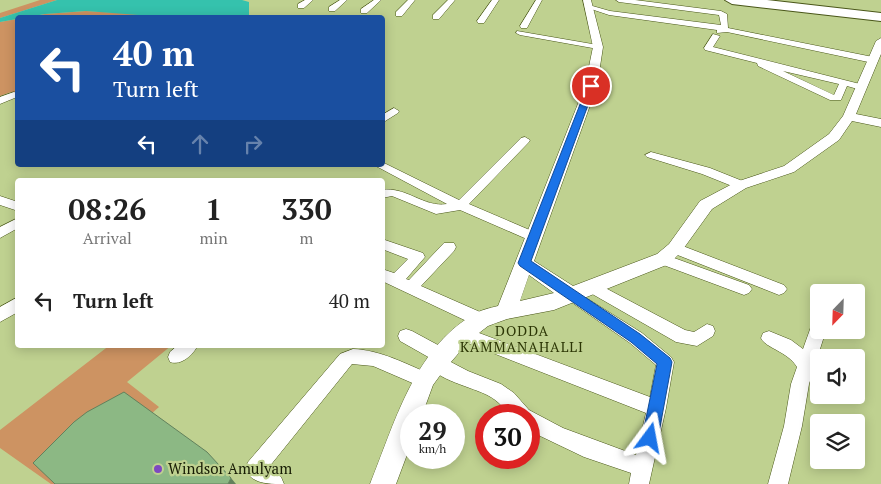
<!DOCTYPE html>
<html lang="en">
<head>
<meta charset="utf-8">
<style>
	:root { --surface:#fff; --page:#f6f6f6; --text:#222; --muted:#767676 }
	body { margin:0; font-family:"PT Serif",serif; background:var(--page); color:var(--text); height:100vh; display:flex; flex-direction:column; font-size:19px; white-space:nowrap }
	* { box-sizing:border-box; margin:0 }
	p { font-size:16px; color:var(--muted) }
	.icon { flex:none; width:28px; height:28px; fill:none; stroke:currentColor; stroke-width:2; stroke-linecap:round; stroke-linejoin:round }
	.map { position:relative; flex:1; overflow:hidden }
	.details { position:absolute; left:15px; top:178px; width:370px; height:170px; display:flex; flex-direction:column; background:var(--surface); border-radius:5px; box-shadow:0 2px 12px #0003 }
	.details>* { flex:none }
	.top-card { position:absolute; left:15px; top:15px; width:370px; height:152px; border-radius:5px; box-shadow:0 2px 12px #0003; background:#1a4fa0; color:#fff; overflow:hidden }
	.needle { width:32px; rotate:203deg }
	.buttons { position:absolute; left:810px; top:284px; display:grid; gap:10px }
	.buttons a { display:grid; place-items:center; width:55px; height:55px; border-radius:5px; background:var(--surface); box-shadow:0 2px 12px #0003; font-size:25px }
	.speed { position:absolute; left:400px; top:404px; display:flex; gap:10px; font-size:25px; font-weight:700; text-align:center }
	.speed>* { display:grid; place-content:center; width:65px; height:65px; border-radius:50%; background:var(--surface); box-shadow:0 2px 12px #0003; line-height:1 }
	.speed small { font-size:12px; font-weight:400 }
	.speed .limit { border:8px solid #d22; background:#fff; color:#111 }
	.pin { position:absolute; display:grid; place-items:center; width:42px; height:42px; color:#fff; margin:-21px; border:2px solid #fff; border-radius:50%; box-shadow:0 1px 5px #0007 }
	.me { position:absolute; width:55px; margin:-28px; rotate:13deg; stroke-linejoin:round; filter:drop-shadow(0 0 4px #0008) }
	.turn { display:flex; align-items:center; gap:18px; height:105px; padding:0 15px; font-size:22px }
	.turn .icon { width:65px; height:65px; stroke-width:2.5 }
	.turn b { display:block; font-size:35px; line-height:42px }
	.lanes { display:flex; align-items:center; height:48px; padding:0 15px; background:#0003; justify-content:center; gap:25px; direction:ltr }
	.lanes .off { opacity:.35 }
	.eta { display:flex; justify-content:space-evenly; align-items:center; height:85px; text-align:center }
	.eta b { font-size:30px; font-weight:700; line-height:35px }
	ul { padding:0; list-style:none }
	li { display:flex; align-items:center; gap:15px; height:75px; padding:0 15px }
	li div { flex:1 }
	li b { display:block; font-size:19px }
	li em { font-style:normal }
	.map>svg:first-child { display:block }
	.green { fill:#cd9362 }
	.water { fill:#35c2ad }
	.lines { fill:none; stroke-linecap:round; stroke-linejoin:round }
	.minor-casing { stroke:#495618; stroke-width:1 }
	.tertiary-casing { stroke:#495618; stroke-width:1 }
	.motorway-casing { stroke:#495618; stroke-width:2 }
	.minor { fill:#fff; fill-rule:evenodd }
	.tertiary { fill:#fff; fill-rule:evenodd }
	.motorway { fill:#fff; fill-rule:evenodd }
	.shaded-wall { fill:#62815c }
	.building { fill:#8cb884; stroke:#62815c }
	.route { fill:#1a73e8; stroke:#114b97 }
	.poi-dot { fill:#7d49c0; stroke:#bfd190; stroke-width:2 }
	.labels { text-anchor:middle; stroke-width:4.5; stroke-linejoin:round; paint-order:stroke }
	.neighbourhood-label { font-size:14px; letter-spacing:1px; fill:#2c3605; stroke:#bfd190 }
	.near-poi-label { font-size:15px; fill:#161b03; stroke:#bfd190; text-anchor:start }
</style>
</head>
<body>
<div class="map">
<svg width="881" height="484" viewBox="0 0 881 484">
	<rect width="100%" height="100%" fill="#bfd190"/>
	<path class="green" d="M40,0H57L0,18V13Z
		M86,11L169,16L177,17L25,18L45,14Z
		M17,19V94L11,92L0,96V22Z
		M110,345H172L127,382L159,407L71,484H51L0,448V430Z"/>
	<path class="water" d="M57,0H242L249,2V17L177,18L86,11L45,14L0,22V18Z"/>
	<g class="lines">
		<g class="minor-casing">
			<path id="minor" d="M305,0H313L304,8H298V4Z
				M340,0H347L335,11H329V7Z
				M374,0H381L367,13H361V9Z
				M408,0H415L402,16H396V12Z
				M448,0H455L439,19H433V15Z
				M492,0H499L484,23H478L477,21Z
				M536,0H542L527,28H521L520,26Z
				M616,0H635L721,11L727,14L728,28L873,57L877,60L873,63L727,32L717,33V30L609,15L585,7L589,5L610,11L721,25L719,15L619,2Z
				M517,31L598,45L602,47L598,49L520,35L516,33Z
				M713,34L720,36L713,47L864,85L866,87L861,90L847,86L841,100H830L758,66L757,63L705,50L704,48ZM783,71L839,84L834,95Z
				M14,92L17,93V97L0,104V97Z
				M394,108L399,111L398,113L382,123V115Z
				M525,137L530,140L529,142L469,204L539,234L541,237L539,240H529L460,210L436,214L392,196L382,198V190C406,186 424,208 447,204L374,165H382V162L384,163L459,200L521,138Z
				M651,152L710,168L745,182L747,185L741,189L737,188L702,174L647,157L645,155Z
				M0,196L18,202V211L0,205Z
				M18,218V228L0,238V227Z
				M382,239L423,253L425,257L406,279L409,280L444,243H454L456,247L454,251L421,286L487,315L489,320L487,325L481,327L475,325L382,281V269L394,273L408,259L382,249Z
				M675,243L784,285L787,289L784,293L779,295L774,293L670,252L668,248L670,244Z
				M663,254L749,285L752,289L749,293L744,295L658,263L656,259L658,255Z
				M592,281L685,330L694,332L707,324L713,326L715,331L713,336L697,346L676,342L587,291L584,287L587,283Z
				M572,289L642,333L671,357L674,362L666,408L649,484H629L631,473L584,457L536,434L529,429V415H510C504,408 498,401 489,396C473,387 435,380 427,363L430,358L400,341L398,336L400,331L406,329L412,331L449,351L451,356L449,361L468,371L501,384L514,393L529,410L563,428L636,455L646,413L457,339L455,334L457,329L463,327L650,397L656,365L630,343L567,299L564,295L567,291Z
				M18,297V312L0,322V307Z
				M819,319V330H826L809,384L802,426L788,484H768L784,426L791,384L797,367C787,351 765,348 761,338L763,333L769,331L791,340L803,349L813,321Z
				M178,345H198C193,355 181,366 170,362L168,357L170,352Z
				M353,349C381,350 406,364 430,374L433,380L430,386L424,388L373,366L352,364L269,467L281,477L284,484C267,484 252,484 245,469L248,462L340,354Z"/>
		</g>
		<g class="tertiary-casing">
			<path id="tertiary" d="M583,0H591L603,47L597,86L534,261L573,286L657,254L669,244L700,201L736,182L784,166L829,134L843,116L876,41L881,38V54L856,114L881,119V127L852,121L839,140L794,172L746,188L712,209L681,252L669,264L554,310L507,319L488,326L470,340L444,370L433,385L422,415H411V444L396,484H370C394,425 414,349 473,315C480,310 490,308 498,306L585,86L593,47ZM529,275L554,293L520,301Z"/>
		</g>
		<g class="motorway-casing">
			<path id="motorway" d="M725,0H767L881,13V21L732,4Z"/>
		</g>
		<use href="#minor" class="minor"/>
		<use href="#tertiary" class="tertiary"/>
		<use href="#motorway" class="motorway"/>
	</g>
	<path class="shaded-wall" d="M231,478L236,484H228Z"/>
	<path class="building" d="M124,392L207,452L231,478L228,484H55L33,463L74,422L87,412Z"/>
	<path class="route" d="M588,84L595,86L531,261L640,334L670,358L672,362L658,438L656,443L650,446L644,443L642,438L657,364L631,342L520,266L518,263Z"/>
	<circle class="poi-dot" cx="158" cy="469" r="5"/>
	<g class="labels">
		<g class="neighbourhood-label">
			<text x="522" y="336">DODDA<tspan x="522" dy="16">KAMMANAHALLI</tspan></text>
		</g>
		<g class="near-poi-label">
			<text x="168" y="474">Windsor Amulyam</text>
		</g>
	</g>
</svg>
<div class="buttons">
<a><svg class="needle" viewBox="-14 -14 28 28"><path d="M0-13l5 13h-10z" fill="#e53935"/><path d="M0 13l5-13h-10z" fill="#767676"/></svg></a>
<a><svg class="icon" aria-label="sound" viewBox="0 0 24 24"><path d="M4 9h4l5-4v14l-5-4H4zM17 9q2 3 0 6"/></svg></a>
<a><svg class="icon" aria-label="layers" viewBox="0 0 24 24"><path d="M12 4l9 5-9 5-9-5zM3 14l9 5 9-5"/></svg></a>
</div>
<div class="speed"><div>29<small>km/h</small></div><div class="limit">30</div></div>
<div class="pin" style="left:591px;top:86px;background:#d93025"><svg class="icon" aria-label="arrive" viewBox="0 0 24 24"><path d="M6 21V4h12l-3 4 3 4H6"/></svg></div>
<svg class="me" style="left:650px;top:438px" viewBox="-20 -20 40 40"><path d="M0-17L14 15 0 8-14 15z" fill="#1a73e8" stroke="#fff" stroke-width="4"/></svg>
<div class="top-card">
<div class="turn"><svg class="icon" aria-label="left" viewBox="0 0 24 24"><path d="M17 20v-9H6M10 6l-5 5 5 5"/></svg><div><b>40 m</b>Turn left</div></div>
<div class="lanes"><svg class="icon" aria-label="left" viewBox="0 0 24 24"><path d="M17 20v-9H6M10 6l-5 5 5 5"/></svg><svg class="icon off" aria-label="ahead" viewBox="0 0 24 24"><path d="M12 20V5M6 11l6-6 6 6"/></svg><svg class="icon off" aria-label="right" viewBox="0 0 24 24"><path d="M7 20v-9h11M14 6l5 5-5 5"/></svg></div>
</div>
<section class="details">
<div class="eta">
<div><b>08:26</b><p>Arrival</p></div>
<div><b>1</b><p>min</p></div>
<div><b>330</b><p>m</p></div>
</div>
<ul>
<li><svg class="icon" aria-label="left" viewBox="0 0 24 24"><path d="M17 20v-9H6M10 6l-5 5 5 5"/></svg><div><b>Turn left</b></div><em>40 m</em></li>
</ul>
</section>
</div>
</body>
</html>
